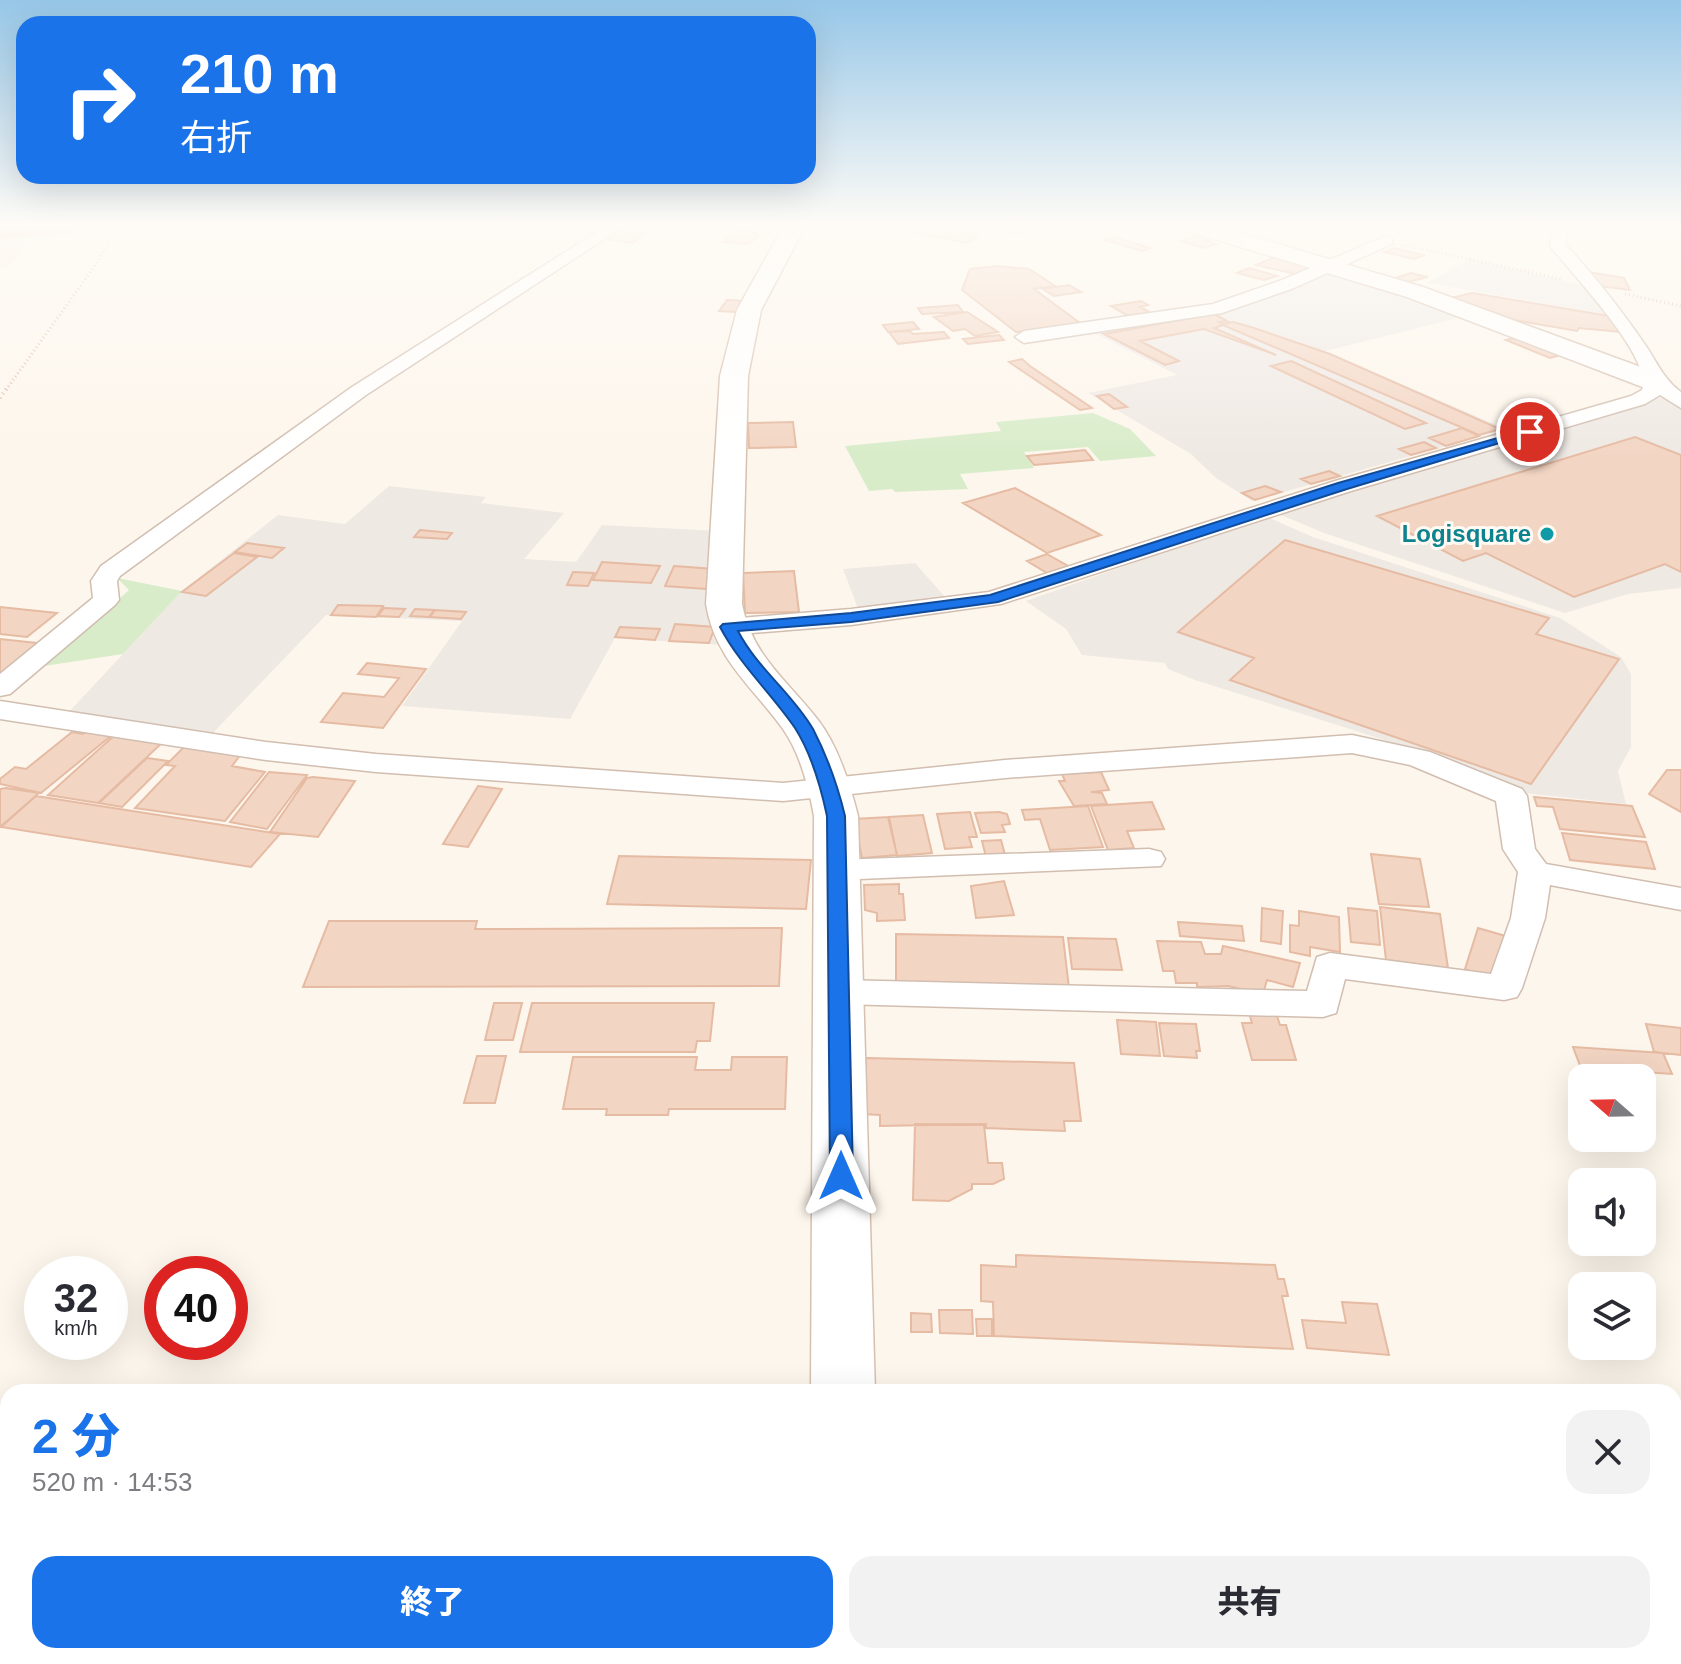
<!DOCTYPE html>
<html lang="ja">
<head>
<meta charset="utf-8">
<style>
	:root { --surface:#fff; --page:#f2f2f3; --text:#2b2b33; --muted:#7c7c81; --accent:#1a73e8 }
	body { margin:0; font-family:Arial,"Noto Sans JP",sans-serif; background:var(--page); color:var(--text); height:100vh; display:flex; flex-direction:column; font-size:30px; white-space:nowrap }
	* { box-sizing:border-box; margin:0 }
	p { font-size:26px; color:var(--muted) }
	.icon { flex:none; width:44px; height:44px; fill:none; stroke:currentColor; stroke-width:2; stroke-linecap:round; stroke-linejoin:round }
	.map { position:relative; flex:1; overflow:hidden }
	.drawer { position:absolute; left:0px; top:1384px; width:1682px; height:280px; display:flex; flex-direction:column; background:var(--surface); border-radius:24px 24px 0 0; box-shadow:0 8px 32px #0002 }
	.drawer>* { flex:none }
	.top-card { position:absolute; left:16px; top:16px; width:800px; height:168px; border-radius:24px; box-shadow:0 8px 32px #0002; background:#1a73e8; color:#fff; overflow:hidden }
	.needle { width:52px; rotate:290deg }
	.buttons { position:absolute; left:1568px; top:1064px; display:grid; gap:16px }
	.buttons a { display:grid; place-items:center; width:88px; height:88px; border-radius:16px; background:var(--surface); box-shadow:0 8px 32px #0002; font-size:40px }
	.speed { position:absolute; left:24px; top:1256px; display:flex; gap:16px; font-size:40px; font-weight:700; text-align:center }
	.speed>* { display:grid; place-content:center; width:104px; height:104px; border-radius:50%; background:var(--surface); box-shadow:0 8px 32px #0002; line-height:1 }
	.speed small { font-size:20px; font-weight:400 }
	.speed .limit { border:12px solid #d22; background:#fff; color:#111 }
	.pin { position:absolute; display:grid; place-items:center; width:68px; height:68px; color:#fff; margin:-34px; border:4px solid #fff; border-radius:50%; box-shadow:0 2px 8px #0007 }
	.me { position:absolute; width:88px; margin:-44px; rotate:0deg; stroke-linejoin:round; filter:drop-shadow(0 0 6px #0008) }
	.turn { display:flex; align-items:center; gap:28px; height:168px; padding:0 32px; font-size:36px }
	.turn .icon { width:104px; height:104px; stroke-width:2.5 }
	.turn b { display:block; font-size:56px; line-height:68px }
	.round { display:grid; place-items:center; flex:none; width:84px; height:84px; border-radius:24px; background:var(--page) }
	.summary { display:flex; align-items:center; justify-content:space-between; height:136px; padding:0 32px }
	h1 { font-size:48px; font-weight:800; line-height:60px; color:var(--accent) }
	.cta { display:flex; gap:16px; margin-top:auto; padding:16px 32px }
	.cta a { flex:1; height:92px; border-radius:24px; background:var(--accent); color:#fff; font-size:32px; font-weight:800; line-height:92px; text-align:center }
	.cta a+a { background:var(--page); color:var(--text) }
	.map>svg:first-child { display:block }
	.commercial { fill:#fde8e0 }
	.industrial { fill:#efe9e4 }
	.green { fill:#d8ecc9 }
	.building { fill:#f3d5c3; stroke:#e6bba3; stroke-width:2 }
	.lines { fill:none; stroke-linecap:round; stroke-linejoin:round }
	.street-casing { stroke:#d1beb0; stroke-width:3 }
	.secondary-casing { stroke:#d6c0b0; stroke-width:3 }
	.highway-casing { stroke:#dad1cd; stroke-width:3 }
	.path-far1 { stroke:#d9b8a5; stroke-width:3; stroke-dasharray:1 3; stroke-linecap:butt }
	.path { stroke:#d9b8a5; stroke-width:4; stroke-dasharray:1 4; stroke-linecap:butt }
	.street { fill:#fff; fill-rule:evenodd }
	.secondary { fill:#fff; fill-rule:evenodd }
	.highway { fill:#f7b7a3; fill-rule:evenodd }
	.route { fill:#1a73e8; stroke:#114b97; stroke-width:2 }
	.culture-dot { fill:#0f9aa8; stroke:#fffaf3; stroke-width:3 }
	.labels { text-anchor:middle; stroke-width:6; stroke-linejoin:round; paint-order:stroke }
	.far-culture-label { font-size:24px; font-weight:bold; fill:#0d838f; stroke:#fffaf3; text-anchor:end }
</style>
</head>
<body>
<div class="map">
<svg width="1681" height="1664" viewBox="0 0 1681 1664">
	<rect width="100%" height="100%" fill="#fdf6ec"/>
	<path class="commercial" d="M35,233L7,268H0V236Z"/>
	<path class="industrial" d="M1470,259L1590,287L1610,315L1427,283Z
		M1329,270L1466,316L1325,351L1506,429L1252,501L1216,478L1191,454L1088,393L1177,375L1095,333L1219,312Z
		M1663,397L1674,399L1681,408V588L1628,594L1565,613L1324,533L1274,512Z
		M389,486L486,497L481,503L564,513L524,559L576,562L602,525L718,531L724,645L615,638L570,719L402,706L462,621L326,615L209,737L66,715L182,591L278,515L345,524Z
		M1265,516L1313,537L1560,618L1621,657L1631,674V747L1618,771L1626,804L1523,793L1451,761L1195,680L1168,669L1165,663L1082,655L1066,629L1026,601Z
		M915,563L946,598L859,611L843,569Z"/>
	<path class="green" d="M1093,413L1130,429L1156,456L1100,461L1088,447L1024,452L1034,468L960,474L968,489L895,492L892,489L869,491L845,446L1001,431L996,422Z
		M117,578L182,591L123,654L44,666L129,590Z"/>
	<path class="building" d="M879,225H966L978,227L965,234L978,236L966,243Z
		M1005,225H1026L1019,230L1024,231L1021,234L997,231Z
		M619,231L627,232L645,234L633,243L606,239Z
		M732,231L756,232L754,235H760L748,244L724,242Z
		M1196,236L1209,240L1206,241L1216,244L1204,248L1181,241Z
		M1113,237L1151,248L1142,251L1104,240Z
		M1394,248L1424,255L1414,259L1384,252Z
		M1278,256L1316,265L1295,274L1256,265Z
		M997,266L1029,269L1055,286L1034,289L1080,323L1016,332L962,290L970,269Z
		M1249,268L1277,276L1264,280L1237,273Z
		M1588,272L1624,278L1630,290L1599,286Z
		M1411,273L1428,277L1408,282L1395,278Z
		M1069,285L1081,292L1054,296L1043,289Z
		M1472,293L1609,316L1622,332L1579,328L1577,331L1492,316L1494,313L1447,299Z
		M727,300L744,301L737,312L719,311Z
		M1141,301L1148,305L1140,307L1159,317L1137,321L1111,306Z
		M958,305L963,312L922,314L918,308Z
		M967,312L998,332L975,336L965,329L953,331L934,317Z
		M1214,314L1227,321L1219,322L1223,324L1233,322L1254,328L1330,354L1500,429L1479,435L1223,325L1214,328L1276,355L1204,329L1140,341L1179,361L1165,365L1104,334Z
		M913,322L919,329L888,332L883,325Z
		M910,331L913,334L944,332L949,338L898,344L889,332Z
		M999,335L1004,340L968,344L963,339Z
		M1519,337L1564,354L1550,358L1506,340Z
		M1022,359L1030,366L1092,408L1080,410L1009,362Z
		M1291,361L1426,423L1405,429L1271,366Z
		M1109,394L1127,407L1114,409L1097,396Z
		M793,422L796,447L749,448L748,423Z
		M1462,428L1479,436L1446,446L1429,438Z
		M1635,437L1681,455V572L1665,564L1574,597L1486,553L1463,561L1377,516Z
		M1424,442L1436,448L1411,455L1399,449Z
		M1085,450L1093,460L1034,465L1027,456Z
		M1329,471L1340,476L1311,484L1301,479Z
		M1265,486L1281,492L1255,500L1242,493Z
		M1015,488L1101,535L1047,553L963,503Z
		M420,530L452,533L447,539L414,537Z
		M1285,540L1549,618L1536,634L1619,659L1531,784L1230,680L1254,658L1178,632Z
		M247,543L284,548L272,558L235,552Z
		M234,553L257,557L206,596L182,592Z
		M1047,554L1070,567L1050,575L1027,561Z
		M602,562L660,566L651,583L593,580Z
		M674,566L714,569L706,589L665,586Z
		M794,571L799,612L745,613L743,573Z
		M573,572L594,573L588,586L567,585Z
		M338,605L383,606L376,617L331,615Z
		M0,607L57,613L27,637L0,634Z
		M384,608L405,609L399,617L378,616Z
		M415,609L434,610L429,617L410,616Z
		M435,610L466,612L461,619L430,617Z
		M675,624L715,627L709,643L669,641Z
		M620,627L660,629L655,640L615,637Z
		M0,639L46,644L0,678Z
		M367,663L426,669L383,728L321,722L343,693L384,697L399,678L358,674Z
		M88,730L112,735L41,793L0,784V779L15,767L26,769L72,732L83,734Z
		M116,734L164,741L98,803L48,795Z
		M186,745L241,754L232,766L265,772L225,821L135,808L175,766L166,765Z
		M147,758L168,761L122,807L99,803Z
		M1667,770H1681V812L1649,794Z
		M269,772L307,775L267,829L230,822Z
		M1101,772L1109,790L1091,792L1102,793L1107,804L1074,806L1059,781H1065L1062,774Z
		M313,777L355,781L318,837L270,832L307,778Z
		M478,786L502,789L468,847L443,844Z
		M6,788L39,793L0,827V789Z
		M36,796L280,834L251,867L1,827Z
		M1534,797L1632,806L1645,837L1560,829L1553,807L1537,806Z
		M1152,802L1164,829L1127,831L1134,848L1108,850L1091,806Z
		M1088,806L1103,847L1050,850L1040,819L1025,820L1022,810Z
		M970,812L977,837H969L972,847L945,849L937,814Z
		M999,812L1007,814L1010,824L1002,825L1005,832L981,833L975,813Z
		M923,815L932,853L897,856L889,817Z
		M888,817L897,855L862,858L854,819Z
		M1562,833L1646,842L1655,869L1570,860Z
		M1001,840L1005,855L986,857L982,841Z
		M1371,854L1420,859L1429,907L1379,904Z
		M619,856L811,860L806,909L607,904Z
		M1004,881L1014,915L976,918L971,886Z
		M899,884V894H903L905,920L877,921V913L865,910L864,885Z
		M1380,907L1440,914L1448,968L1386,960Z
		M1262,908L1283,911L1281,944L1261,941Z
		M1348,908L1377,911L1380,945L1351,942Z
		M1299,911L1339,917L1340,952L1310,947V956L1290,952V925L1299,926Z
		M329,921H477L475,929L782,928L779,986L303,987Z
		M1178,922L1242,926L1244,941L1180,936Z
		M1478,928L1509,937L1494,983L1465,969Z
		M896,934L1063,937L1069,988L896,985Z
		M1068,938L1116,939L1122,970L1072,969Z
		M1157,941L1201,942L1205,954H1221L1223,946L1300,963L1293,987L1267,980L1263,994L1228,986L1197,987V983H1176L1174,971H1163Z
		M494,1003H522L513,1040H485Z
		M532,1003H714L710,1041H697L695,1052H520Z
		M1249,1013H1276L1280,1025H1286L1296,1060H1252L1242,1023H1252Z
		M1117,1020L1156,1022L1160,1056L1121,1054Z
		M1159,1023L1196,1024L1200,1051H1196L1197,1058L1164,1056Z
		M1646,1024L1681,1028V1055L1654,1052Z
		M1573,1047L1663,1053L1672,1074L1581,1068Z
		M477,1056H506L495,1103H464Z
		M573,1057H697L695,1070H731L732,1057H787L785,1109H669L668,1115H606L607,1109H563Z
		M866,1058L1074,1063L1081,1121H1064L1065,1131L986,1128V1124L880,1126V1115L864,1114Z
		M915,1124L984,1125L988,1163H1002L1004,1179L993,1184H972V1189L949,1201L913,1200Z
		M1016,1255L1275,1265L1278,1279H1284L1288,1296H1282L1293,1349L994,1336L993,1302L981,1301V1265L1016,1267Z
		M1342,1302L1377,1304L1389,1355L1307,1348L1302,1320L1346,1323Z
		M939,1310H972L973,1334L940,1333Z
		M911,1313L931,1314L932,1332H911Z
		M976,1319H992V1336H977Z
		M942,1656H1005L1006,1664H942Z"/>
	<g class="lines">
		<g class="street-casing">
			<path id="street" d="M608,225H626L366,395L120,576L117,581L119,600L115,605L10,694L0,696V674L93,598L91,581L101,566L352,387Z
				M1552,225H1568L1566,245C1595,276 1620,309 1644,343C1657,362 1663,379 1681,392V408L1660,395L1645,404L1351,491L1001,604L851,625L728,635L719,633L715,627L719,621L728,619L851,609L989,592L1335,481L1631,396L1642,390C1654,358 1570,272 1550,246Z
				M1386,236L1392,238V244L1294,288L1222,313L1024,343L1015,337L1024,331L1213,304L1282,280Z
				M0,701L266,742L376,754L783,783L1005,760L1352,735L1430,752L1522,789L1527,796L1535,849L1546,864L1681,888V910L1550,885L1545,918L1522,988L1517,997L1504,1000L1345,979L1336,1013L1323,1017L840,1004L827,1001L822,992L827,983L840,980L1307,991L1317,957L1330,953L1491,974L1511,918L1518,872L1503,849L1496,801L1410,765L1352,753L1005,778L783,801L376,772L266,760L0,719Z
				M1149,849L1161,852L1165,859L1161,866L836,880L824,877L819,870L824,863L836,860Z
				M0,1502H8V1550H0Z
				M1674,1541L1681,1542V1592L1674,1591Z"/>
		</g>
		<g class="secondary-casing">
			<path id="secondary" d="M784,225H806L761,310L748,376L742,604C752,656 787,680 818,720C838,746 850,784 858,816L875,1392H811L814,816C809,788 800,753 783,729C752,686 715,659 706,604L720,376L737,310Z
				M1181,225H1214L1423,287L1665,376L1669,382L1665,388H1645L1407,297L1184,230Z
				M803,1656H877V1664H803Z"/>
		</g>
		<g class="highway-casing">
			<path id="highway" d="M0,225H87L76,231L0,238Z"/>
		</g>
		<path class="path-far1" d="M1312,225L1354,234
			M1401,232L1414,225
			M1403,245L1561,279
			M1625,294L1681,306
			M6,390L96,264L118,225"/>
		<path class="path" d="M0,398L7,388"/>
		<use href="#street" class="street"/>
		<use href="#secondary" class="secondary"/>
		<use href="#highway" class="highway"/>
	</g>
	<linearGradient id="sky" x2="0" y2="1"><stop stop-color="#97c7e8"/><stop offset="0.49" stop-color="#fefbf6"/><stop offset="1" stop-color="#fefbf6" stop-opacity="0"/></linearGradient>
	<rect width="1681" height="458" fill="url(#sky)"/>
	<path class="route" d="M1526,430L1536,432L1347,489L998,602L851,622L738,631C757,668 793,694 813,729C827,756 838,787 845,816L853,1176L850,1183H833L830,1176L827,816C821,788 811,753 795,728C771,693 740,665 720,627L723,624L851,613L990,595L1338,483Z"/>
	<circle class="culture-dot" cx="1547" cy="534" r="8"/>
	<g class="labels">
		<g class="far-culture-label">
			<text x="1531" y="542">Logisquare</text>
		</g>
	</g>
</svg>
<div class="buttons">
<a><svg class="needle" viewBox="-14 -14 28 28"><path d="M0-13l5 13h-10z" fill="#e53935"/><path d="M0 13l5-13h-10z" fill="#7c7c81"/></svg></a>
<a><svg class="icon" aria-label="sound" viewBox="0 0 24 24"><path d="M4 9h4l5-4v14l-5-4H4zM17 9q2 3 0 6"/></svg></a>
<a><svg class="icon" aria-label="layers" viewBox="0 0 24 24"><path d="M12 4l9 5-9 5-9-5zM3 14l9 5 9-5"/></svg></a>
</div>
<div class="speed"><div>32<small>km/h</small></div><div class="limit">40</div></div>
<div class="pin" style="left:1530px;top:432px;background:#d93025"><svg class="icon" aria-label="arrive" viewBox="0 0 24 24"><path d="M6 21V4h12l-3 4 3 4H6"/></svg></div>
<svg class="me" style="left:841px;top:1176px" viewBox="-20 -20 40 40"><path d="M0-17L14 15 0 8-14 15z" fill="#1a73e8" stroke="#fff" stroke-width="4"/></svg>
<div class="top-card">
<div class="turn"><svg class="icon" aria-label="right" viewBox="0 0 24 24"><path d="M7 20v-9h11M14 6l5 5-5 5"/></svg><div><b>210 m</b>右折</div></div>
</div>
<section class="drawer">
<div class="summary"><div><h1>2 分</h1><p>520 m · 14:53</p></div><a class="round"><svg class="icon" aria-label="close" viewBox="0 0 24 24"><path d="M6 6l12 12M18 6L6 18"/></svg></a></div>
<div class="cta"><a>終了</a><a>共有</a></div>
</section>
</div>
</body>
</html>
